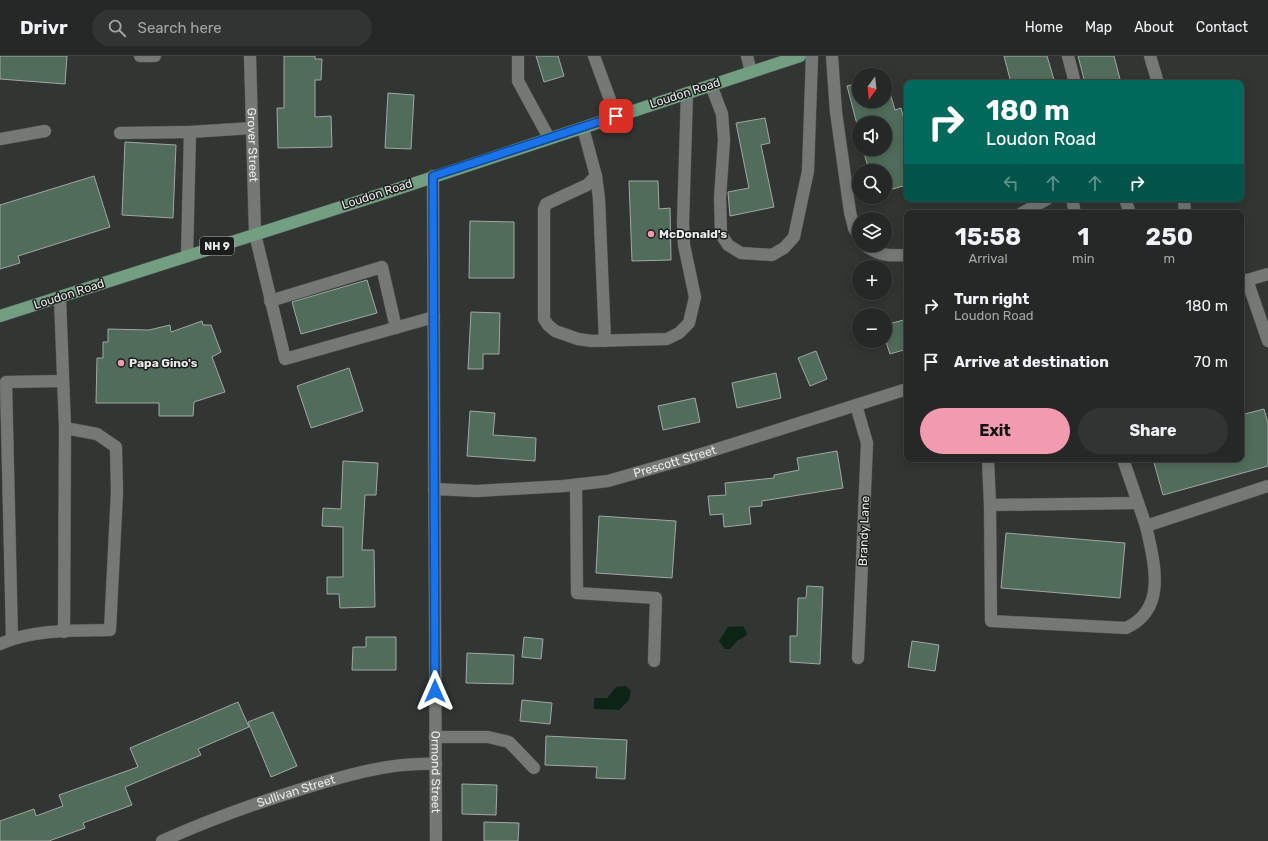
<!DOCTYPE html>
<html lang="en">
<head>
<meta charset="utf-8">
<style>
	:root { --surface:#252826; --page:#313432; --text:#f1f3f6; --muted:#a3a6a7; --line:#424443; --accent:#f29aae }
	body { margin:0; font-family:Rubik,sans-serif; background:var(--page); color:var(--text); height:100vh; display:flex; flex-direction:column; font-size:15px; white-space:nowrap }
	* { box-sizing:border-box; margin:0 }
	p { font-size:13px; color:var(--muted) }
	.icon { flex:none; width:22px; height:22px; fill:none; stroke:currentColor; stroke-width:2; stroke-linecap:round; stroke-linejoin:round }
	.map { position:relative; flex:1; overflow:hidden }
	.details { position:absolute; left:904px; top:154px; width:340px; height:252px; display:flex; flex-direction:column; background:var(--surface); border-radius:8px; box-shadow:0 2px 10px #0003,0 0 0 1px var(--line) }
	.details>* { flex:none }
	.banner { position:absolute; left:904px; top:24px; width:340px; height:122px; border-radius:8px; box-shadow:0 2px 10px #0003,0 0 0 1px var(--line); background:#00695c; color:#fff; overflow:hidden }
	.needle { width:26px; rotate:195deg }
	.fabs { position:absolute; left:852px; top:12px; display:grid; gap:8px }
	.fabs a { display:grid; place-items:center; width:40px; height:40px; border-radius:50%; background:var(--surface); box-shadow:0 2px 10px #0003,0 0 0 1px var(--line); font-size:20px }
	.pin { position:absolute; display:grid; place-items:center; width:34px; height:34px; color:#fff; margin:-17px; border-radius:8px; box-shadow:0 2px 6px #0006 }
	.me { position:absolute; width:44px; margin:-22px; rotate:0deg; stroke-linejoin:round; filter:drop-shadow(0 0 3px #0008) }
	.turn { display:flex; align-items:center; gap:14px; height:84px; padding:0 16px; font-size:18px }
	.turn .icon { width:52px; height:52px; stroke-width:2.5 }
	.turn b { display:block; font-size:28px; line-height:34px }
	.lanes { display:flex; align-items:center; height:38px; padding:0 16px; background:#0003; justify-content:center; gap:20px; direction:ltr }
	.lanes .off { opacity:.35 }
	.eta { display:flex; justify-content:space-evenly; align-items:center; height:68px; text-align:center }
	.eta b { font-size:24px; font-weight:700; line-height:28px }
	.primary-button { display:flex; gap:8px; margin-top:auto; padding:8px 16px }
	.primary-button a { flex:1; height:46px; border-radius:24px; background:var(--accent); color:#111; font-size:16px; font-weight:700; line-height:46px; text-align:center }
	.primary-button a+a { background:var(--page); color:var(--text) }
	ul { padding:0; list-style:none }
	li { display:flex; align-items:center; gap:12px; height:56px; padding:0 16px }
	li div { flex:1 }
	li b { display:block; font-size:15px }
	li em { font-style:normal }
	header { display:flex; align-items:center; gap:24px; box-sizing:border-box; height:56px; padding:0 20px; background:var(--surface); border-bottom:1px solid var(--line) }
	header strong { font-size:19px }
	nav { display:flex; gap:22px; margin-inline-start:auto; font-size:14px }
	.search { width:280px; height:36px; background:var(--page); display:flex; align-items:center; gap:10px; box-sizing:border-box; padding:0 14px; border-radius:22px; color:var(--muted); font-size:15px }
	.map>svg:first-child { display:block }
	.water { fill:#0b2415 }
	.building { fill:#516c5a; stroke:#a2a7a3 }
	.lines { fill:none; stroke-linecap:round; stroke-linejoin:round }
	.minor-casing { stroke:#4f5350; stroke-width:13 }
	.major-casing { stroke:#4f5350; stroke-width:13 }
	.minor { stroke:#747975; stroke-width:12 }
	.major { stroke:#729f82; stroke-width:12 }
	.route-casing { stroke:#114b97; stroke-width:10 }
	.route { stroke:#1a73e8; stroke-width:7 }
	.poi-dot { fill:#f29aae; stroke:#1a1c1b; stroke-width:1.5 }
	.labels { text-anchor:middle; stroke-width:3; stroke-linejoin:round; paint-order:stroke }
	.shield { fill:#1a1c1b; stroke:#abaeac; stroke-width:1 }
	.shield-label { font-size:11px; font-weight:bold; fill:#e9ecea }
	.street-label { font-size:12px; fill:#e9ecea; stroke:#1a1c1b }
	.poi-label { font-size:12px; font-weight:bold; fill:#e9ecea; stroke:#1a1c1b; text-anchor:start }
</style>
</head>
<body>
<header>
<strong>Drivr</strong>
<div class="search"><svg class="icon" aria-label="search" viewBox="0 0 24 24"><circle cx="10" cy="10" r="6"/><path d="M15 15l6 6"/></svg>Search here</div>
<nav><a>Home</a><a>Map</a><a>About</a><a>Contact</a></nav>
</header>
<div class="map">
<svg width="1268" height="785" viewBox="0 0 1268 785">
	<rect width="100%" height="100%" fill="#313632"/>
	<path class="water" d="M743,570L747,577L746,580L738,584L730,593H725L719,585L728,571Z
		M626,630L631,635L629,644L619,654L594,653V642H607L616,631Z"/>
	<path class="building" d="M0,0H67L65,28L0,23Z
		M284,0H315V3H322L321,24H315V61L331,60L332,91L278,92L277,52H284Z
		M536,0H558L564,20L544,26Z
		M1004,0H1047L1055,27H1011Z
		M1078,0H1114L1121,27H1085Z
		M885,20L895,54L901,52L907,75V129L885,135V115H869L863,93H885V67H859V76L847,30L859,27V45H885Z
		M388,37L414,39L411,93L385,92Z
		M765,62L770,87L761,89L774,151L730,160L728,136L749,132L736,67Z
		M125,86L176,89L173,162L122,159Z
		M94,120L110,171L18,200L20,207L0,213V149Z
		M629,125H658L659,153L670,152L671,204L632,205Z
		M470,165L514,166V222H469Z
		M367,224L377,257L301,278L292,246Z
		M471,256L500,257L499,298H483V313H468Z
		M907,263V293L890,298L885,283V269Z
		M202,265L203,269H211L221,296L212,301L225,336L194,346L193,360H159V347H96L97,302H103V286H108V273L149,274L170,269L171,276Z
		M816,295L827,323L810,330L798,302Z
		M349,312L363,355L311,372L297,330Z
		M776,317L781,342L737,352L732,327Z
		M695,342L700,366L663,374L658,350Z
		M1264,353L1268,367V410L1163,439L1153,403H1241V359Z
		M470,355L495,357L493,379L536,382L535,405L467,400Z
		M837,395L843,432L762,445V450L749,451L751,468L724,471L723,458L710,459L708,440L726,439L725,427L774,422V419L799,414L797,402Z
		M343,405L378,407L376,439H365L362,494H374L375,551L340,552L339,538H327V521H343V471L322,470L323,452L341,453Z
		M599,460L676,465L672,522L596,517Z
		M1006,477L1125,487L1120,542L1001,532Z
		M807,530L823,531L820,608L790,606V580H797L798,542H806Z
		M366,581H396V614H352L353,591H366Z
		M524,581L543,583L541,603L522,601Z
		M912,585L939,589L935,615L908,611Z
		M467,597L514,599L513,628L466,627Z
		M522,644L552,647L550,668L520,665Z
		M238,646L249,671L198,693L201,699L125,731L132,749L83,767L85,772L49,785H0V765L34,753L36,760L63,750L59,739L138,711L130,692Z
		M273,656L297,710L271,721L248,666Z
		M546,680L627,684L625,723L596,722L597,711L545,709Z
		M462,728L497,729L496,759L462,758Z
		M484,766L519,767L518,785H484Z"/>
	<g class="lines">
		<g class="minor-casing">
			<g id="minor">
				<path d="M140,0H155"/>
				<path id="s1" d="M250,0L255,178L285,303L434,261"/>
				<path d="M518,0V25L549,82"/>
				<path d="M594,0L616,60"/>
				<path d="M747,0L751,16"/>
				<path d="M832,0L836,56L850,156L854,172L859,180"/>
				<path d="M1068,0L1075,27"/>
				<path d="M1150,0L1158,27"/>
				<path d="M711,29L722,58L724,84L720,142L721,178L728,189L741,197L772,199L784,192L794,181L808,115L812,0"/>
				<path d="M583,72L596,120L587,129L546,148L544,153V263L548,269L555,275L578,283L592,285L667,283L679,277L689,267L695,241L684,189L683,167L687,37"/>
				<path d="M120,77L190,76"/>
				<path d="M0,83L45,75"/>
				<path id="s2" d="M433,120L436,785"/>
				<path d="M596,120L599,143L605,285"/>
				<path d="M1072,143L1075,157"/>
				<path d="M1125,143L1130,157"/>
				<path d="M1184,143L1185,157"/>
				<path d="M1022,157L1047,143"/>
				<path d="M865,189C878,200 890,200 907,199"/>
				<path d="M187,200L190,76L252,72"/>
				<path d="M1247,224L1268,285"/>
				<path d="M1241,226L1268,218"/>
				<path d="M270,245L382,211L396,272"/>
				<path d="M856,349L867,387L858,602"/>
				<path d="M988,403L990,449L1138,447"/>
				<path d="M1123,403L1146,470L1268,430"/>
				<path d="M576,429L577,537L656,542L654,605"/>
				<path id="s3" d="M434,433L477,435L564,430L608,425L692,401L907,333"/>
				<path d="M990,449L991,565L1126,572C1168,553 1154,506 1146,470"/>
				<path d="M64,576L65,372"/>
				<path d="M12,583L6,326L63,325"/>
				<path d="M0,588C34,573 74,575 110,574L117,436L116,391L97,378L65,372L60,242"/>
				<path d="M435,681H488L509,686L534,712"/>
				<path id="s4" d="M162,785C209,764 256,747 305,732C347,719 391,706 436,708"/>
			</g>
		</g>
		<g class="major-casing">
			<path id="major" d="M0,260L385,137L800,0"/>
		</g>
		<use href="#minor" class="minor"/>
		<use href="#major" class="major"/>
	</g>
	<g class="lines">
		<g class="route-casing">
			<path id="route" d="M435,635L433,120L616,60"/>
		</g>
		<use href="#route" class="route"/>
	</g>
	<g class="poi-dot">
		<circle cx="651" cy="178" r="4"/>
		<circle cx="121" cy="307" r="4"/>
	</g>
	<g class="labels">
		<rect class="shield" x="200" y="181" width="34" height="18" rx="3"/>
		<g class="shield-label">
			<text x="217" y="194">NH 9</text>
		</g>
		<g class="street-label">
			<text transform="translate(685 37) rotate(-18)" y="4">Loudon Road</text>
			<text dy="4" stroke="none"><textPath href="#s1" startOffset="89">Grover Street</textPath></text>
			<text transform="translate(377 138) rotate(-18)" y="4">Loudon Road</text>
			<text transform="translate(69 238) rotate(-18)" y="4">Loudon Road</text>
			<text dy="4" stroke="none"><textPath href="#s3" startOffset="244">Prescott Street</textPath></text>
			<text transform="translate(864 475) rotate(-88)" y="4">Brandy Lane</text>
			<text dy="4" stroke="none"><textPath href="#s2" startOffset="596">Ormond Street</textPath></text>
			<text dy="4" stroke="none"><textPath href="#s4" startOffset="143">Sullivan Street</textPath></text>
		</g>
		<g class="poi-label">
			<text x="659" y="182">McDonald's</text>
			<text x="129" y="311">Papa Gino's</text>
		</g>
	</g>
</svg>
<div class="fabs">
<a><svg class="needle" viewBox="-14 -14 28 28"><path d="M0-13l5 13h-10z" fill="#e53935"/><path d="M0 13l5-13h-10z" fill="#a3a6a7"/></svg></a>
<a><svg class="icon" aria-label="sound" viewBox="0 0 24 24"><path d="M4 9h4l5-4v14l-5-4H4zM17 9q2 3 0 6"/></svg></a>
<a><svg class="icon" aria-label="search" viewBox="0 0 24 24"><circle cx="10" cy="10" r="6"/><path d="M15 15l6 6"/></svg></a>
<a><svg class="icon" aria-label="layers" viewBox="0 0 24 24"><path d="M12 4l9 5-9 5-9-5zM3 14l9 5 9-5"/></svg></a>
<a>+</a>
<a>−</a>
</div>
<div class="pin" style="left:616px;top:60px;background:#d93025"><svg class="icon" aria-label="arrive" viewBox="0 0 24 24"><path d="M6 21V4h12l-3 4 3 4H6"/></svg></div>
<svg class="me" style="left:435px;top:635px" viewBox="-20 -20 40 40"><path d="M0-17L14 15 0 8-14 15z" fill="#1a73e8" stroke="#fff" stroke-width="4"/></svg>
<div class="banner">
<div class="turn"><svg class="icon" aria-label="right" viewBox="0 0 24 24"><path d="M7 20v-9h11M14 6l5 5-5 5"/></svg><div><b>180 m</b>Loudon Road</div></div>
<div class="lanes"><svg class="icon off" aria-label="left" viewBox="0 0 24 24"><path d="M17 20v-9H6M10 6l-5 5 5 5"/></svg><svg class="icon off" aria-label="ahead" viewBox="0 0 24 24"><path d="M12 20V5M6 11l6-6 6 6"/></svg><svg class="icon off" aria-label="ahead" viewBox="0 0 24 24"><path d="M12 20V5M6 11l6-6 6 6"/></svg><svg class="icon" aria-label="right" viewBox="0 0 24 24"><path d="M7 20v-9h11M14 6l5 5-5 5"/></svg></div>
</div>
<section class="details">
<div class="eta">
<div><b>15:58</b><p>Arrival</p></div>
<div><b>1</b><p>min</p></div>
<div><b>250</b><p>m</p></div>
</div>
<ul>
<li><svg class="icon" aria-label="right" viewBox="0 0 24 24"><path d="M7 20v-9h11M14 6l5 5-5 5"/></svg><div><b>Turn right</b><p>Loudon Road</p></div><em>180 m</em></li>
<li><svg class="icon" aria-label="arrive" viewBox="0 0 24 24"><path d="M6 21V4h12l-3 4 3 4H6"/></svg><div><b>Arrive at destination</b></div><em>70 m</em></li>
</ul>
<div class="primary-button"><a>Exit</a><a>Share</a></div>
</section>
</div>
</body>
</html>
